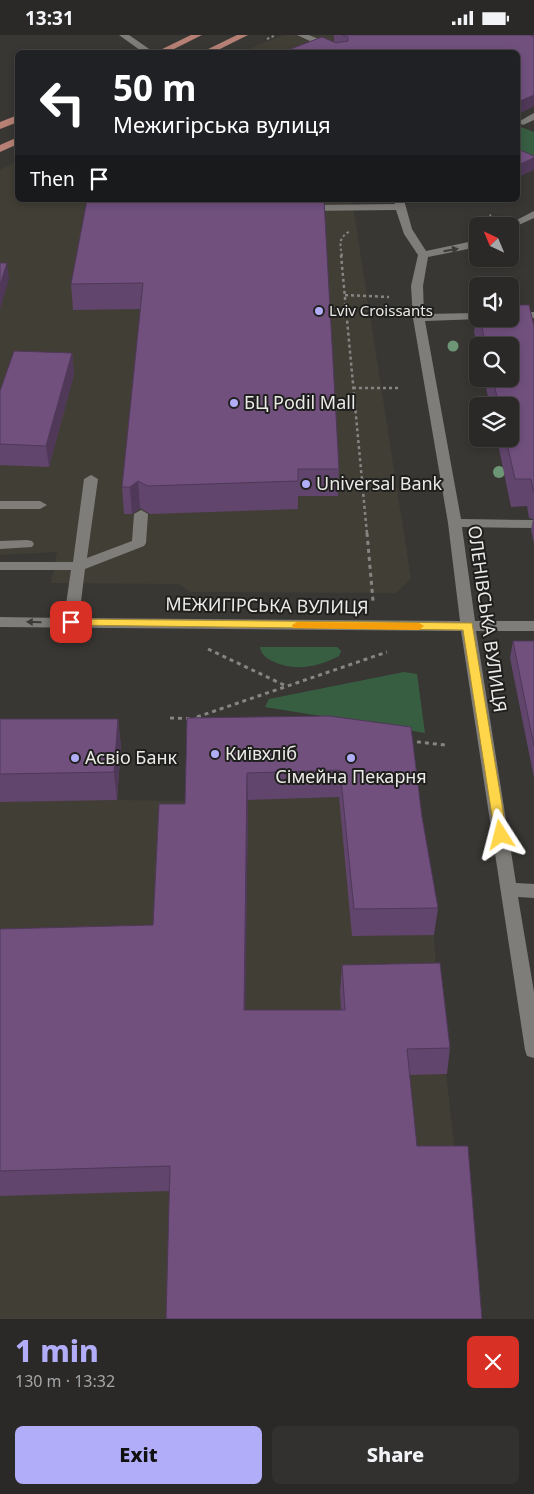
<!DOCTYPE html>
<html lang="en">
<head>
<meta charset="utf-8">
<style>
	:root { --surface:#2a2927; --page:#32312f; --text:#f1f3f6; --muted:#a5a6a7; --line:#464544; --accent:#b2adf9 }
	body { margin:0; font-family:"Noto Sans",sans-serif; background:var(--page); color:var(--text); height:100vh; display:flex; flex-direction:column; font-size:19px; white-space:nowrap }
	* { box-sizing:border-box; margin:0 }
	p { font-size:16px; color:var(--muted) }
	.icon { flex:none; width:28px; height:28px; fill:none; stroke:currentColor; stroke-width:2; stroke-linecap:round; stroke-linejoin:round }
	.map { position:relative; height:1284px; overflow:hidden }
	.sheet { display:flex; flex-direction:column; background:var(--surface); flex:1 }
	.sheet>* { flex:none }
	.hud { position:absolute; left:15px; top:15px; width:505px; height:152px; border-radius:8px; box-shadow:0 2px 8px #0003,0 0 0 1px var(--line); background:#202124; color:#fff; overflow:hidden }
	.needle { width:32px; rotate:316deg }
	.controls { position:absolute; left:469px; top:182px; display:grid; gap:10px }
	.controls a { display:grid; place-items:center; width:50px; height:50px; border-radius:8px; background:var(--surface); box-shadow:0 2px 8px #0003,0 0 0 1px var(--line); font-size:25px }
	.pin { position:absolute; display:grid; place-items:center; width:42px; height:42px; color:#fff; margin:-21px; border-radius:10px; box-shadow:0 2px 8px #0006 }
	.me { position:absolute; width:55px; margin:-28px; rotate:351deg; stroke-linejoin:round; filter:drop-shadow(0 0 4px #0008) }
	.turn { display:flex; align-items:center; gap:18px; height:105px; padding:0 15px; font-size:22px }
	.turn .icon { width:65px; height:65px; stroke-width:2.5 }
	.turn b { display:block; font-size:35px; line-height:42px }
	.then { display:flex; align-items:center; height:48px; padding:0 15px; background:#0003; gap:10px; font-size:19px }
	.round { display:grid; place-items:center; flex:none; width:52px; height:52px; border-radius:8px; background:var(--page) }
	.summary { display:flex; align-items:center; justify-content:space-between; height:85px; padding:0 15px }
	h1 { font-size:30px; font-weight:800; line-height:38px; color:var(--accent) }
	.primary-button { display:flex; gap:10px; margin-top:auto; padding:10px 15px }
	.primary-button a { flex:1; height:58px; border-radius:8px; background:var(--accent); color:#111; font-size:20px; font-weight:800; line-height:58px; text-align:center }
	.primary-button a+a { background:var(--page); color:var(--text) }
	.status { display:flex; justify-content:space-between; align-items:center; height:35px; padding:0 25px; background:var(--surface); direction:ltr }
	.status svg { height:14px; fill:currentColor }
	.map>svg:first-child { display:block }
	.built { fill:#413e35 }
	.green { fill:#385e42 }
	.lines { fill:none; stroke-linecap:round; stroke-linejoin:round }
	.path-far2 { stroke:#868583; stroke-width:2; stroke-dasharray:2.5 2.5; stroke-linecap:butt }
	.path-far1 { stroke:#868583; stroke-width:2.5; stroke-dasharray:3 3; stroke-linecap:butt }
	.path { stroke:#868583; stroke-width:3; stroke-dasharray:4 4; stroke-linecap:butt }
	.minor { fill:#7e7d79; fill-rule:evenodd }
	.major { fill:#b68075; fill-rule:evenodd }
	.tree { fill:#6c9675 }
	.wall { fill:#61456c }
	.shaded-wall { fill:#4f3858 }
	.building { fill:#71507e; stroke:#4f3858 }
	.oneway { fill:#3c3b39 }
	.route { fill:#ffd54a; stroke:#a68a30 }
	.slow { fill:#f59e0b }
	.poi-dot { fill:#b2adf9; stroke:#1f1f1d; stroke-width:2 }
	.labels { text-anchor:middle; stroke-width:4; stroke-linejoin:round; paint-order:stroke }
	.far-poi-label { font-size:15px; fill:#ebeae8; stroke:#1f1f1d; text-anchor:start }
	.poi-label { font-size:18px; fill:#ebeae8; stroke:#1f1f1d; text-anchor:start }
	.street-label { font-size:18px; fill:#ebeae8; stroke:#1f1f1d }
</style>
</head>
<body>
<div class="status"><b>13:31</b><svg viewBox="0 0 49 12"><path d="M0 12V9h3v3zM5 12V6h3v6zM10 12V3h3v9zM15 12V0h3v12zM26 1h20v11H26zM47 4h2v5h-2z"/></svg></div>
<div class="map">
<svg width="534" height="1284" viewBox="0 0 534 1284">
	<rect width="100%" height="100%" fill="#383734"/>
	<path class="built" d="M283,0H481L518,18H239Z
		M17,126L18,165H352L411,544L396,558L190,557L179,549L51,548L57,517L0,520V135Z
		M0,712H121L117,765L187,766L339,762L345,810L434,900L437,955L473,1284H0Z"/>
	<path class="green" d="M518,91L534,97V122L518,115Z
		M260,612H337L341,616L339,621C318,632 294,637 272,626C266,623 261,619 260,612Z
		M404,637L417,639L425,698L265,672L269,664Z"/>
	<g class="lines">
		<path class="path-far2" d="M267,4L276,0
			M476,187L491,180
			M342,221C340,209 338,203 350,196"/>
		<path class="path-far1" d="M341,220L367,499
			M345,260L389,262
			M353,353H400"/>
		<path class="path" d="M367,498L373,566
			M208,614L284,650
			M197,682L387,617
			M170,683L202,684
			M409,706L445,710"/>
		<path class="minor" d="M119,0H129L155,18H144Z
			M297,0H309L347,16L336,18Z
			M534,78V85L523,90L518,87Z
			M394,165H404L412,194L426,216L478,205V212L428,222L423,251L424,279L478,278V284H481L425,286L461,484L534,485V493L462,492L475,586H534V596H476L516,848L534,849V863L518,862L534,957V1023L527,1021L525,1015L461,596L0,592V582L64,583L71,535H0V527H73L84,444L91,440L98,444L87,523L132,506L134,479L141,475L148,479L146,508L144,511L85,534L79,583L460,586L448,488L413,283L411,251L418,220L404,199L396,175L305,176L300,173L305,170L395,169Z
			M534,176V183L510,194V191H505Z
			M534,277V283L510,284H507H510V278Z
			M0,466H40L47,470L40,474H0Z
			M27,505L32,506L34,509L32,512L0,514V506Z"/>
		<path class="major" d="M191,0H202L166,18H154Z
			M237,0H248L212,18H200Z
			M18,80V87L0,94V87Z
			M18,102V109L0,117V110Z"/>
	</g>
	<g class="tree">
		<circle cx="453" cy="311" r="5.5"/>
		<circle cx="499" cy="437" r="6"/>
	</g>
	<path class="wall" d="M334,0H534V71L518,79L280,18L334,7Z
		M87,165L339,434L338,461H298V474L150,479L140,473L132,479H124L122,452L141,274L73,275L71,249Z
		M477,271L478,284H510L534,291V509L531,495L533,484L529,483L527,471L511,472L497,404H510V371H490L484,344H510V311H478V313L474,297Z
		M72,318L74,339L49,432L0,430V356Z
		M513,606H534V743L510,623Z
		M329,681L422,782L438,873L434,900L352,901L339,762L248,765L245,975H341L340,956L342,930L450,1013L447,1039L410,1040L169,1156L0,1161V894L153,890L185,769Z
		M0,684H118L121,712L117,765L0,767Z"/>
	<path class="shaded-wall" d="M534,60V71L518,79V67Z
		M534,123V135L518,142V130Z
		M7,228L9,244L0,275V250Z
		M72,318L74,339L49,432L46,411Z
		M138,446L140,473L132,479L130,452Z
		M118,684L121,712L117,765L114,737Z
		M247,738L248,765L245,1001L244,975Z"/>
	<path class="building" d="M342,0H530L534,2V60L518,67V18H280L322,2L336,8L348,6V2Z
		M518,114L534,121V123L518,130Z
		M87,165H324L339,434H298V446L148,451L138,446L130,452H122L143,248L71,249Z
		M0,228H7L0,250Z
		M510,270H529L534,291V456H533L531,444H515L506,404H510V371H499L493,344H510V311H486L480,284H510Z
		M14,316L72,318L46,411L0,409V356Z
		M513,606H534V711Z
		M329,681L411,692L422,782L438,873L354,874L340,735L247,738L244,975H345L342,930L440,928L450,1013L407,1014L417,1111H468L482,1284H166L170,1131L0,1136V894L153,890L159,769H185L187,683Z
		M0,684H118L114,737L0,739Z"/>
	<defs><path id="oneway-solid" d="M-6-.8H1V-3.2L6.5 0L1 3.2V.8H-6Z" transform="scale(1.25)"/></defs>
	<g class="oneway">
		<use href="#oneway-solid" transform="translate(451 215) rotate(-10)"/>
		<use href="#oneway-solid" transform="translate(34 587) rotate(-179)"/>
	</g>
	<path class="route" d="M71,584L472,588L507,800L505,804H496L495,800L463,595L67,590L66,587L67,585Z"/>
	<path class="slow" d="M297,587L419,588L424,591L419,595L293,593L292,590Z"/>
	<g class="poi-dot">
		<circle cx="319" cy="276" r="5"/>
		<circle cx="234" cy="368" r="5"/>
		<circle cx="306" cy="449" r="5"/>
		<circle cx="215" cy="719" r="5"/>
		<circle cx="75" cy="723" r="5"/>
		<circle cx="351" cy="723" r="5"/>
	</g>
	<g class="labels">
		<g class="far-poi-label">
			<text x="329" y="281">Lviv Croissants</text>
		</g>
		<g class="poi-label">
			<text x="244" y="374">БЦ Podil Mall</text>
			<text x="316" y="455">Universal Bank</text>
			<text x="225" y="725">Київхліб</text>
			<text x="85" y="729">Асвіо Банк</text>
			<text x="351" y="748" text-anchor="middle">Сімейна Пекарня</text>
		</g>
		<g class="street-label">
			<text transform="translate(267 571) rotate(1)" y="6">МЕЖИГІРСЬКА ВУЛИЦЯ</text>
			<text transform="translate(487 584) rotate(82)" y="6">ОЛЕНІВСЬКА ВУЛИЦЯ</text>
		</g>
	</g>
</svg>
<div class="controls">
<a><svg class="needle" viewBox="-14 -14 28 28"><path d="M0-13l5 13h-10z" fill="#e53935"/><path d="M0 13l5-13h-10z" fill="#a5a6a7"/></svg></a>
<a><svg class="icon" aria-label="sound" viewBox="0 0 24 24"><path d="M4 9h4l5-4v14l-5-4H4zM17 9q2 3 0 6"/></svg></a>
<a><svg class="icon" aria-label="search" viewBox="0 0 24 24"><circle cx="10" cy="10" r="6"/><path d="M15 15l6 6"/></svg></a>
<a><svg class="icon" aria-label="layers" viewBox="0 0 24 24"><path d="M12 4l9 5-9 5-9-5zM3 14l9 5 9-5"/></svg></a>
</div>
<div class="pin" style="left:71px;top:587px;background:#d93025"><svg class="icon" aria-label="arrive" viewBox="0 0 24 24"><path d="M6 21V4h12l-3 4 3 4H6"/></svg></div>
<svg class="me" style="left:501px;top:800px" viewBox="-20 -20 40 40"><path d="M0-17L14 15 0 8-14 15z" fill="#ffd54a" stroke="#fff" stroke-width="4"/></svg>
<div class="hud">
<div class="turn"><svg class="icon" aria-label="left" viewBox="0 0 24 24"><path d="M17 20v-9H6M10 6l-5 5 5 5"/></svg><div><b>50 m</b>Межигірська вулиця</div></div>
<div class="then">Then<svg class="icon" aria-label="arrive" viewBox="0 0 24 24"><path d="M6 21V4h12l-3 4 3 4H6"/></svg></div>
</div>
</div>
<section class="sheet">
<div class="summary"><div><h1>1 min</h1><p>130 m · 13:32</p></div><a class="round" style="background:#d93025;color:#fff"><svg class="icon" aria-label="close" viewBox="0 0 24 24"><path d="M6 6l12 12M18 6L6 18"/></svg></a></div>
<div class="primary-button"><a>Exit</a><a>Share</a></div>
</section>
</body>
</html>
